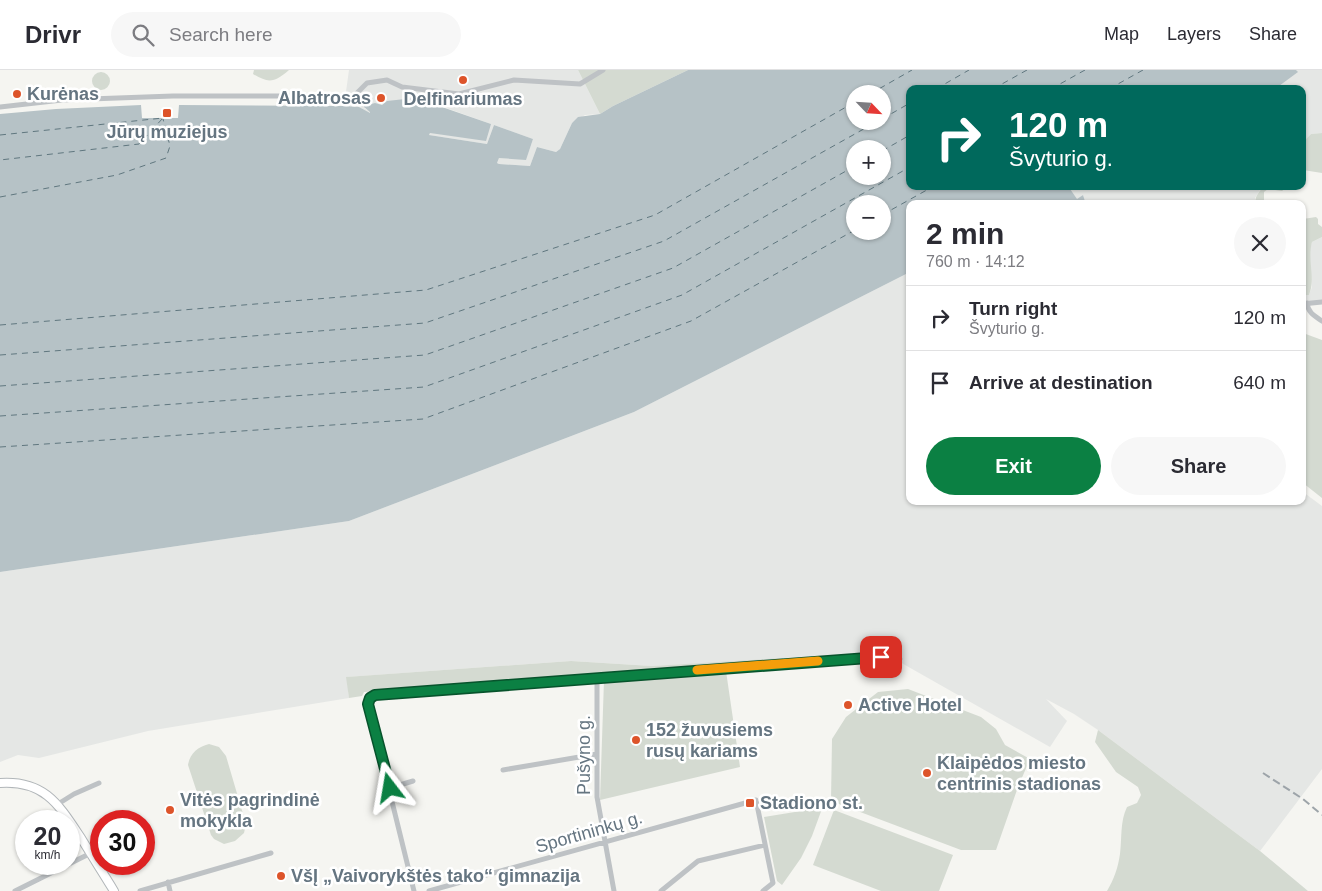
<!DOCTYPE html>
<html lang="en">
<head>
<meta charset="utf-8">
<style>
	:root { --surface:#fff; --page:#f7f7f7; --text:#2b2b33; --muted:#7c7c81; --line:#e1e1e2; --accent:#0b8043 }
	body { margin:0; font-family:Helvetica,sans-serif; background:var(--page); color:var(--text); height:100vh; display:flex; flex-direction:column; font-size:19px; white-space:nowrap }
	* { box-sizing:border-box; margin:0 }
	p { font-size:16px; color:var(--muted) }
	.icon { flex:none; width:28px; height:28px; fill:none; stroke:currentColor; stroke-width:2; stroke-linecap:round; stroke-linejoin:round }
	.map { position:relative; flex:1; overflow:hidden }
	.panel { position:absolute; left:906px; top:130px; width:400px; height:305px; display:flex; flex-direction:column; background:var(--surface); border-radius:10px; box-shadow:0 1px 4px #0004 }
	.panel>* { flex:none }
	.top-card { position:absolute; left:906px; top:15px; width:400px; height:105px; border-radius:10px; box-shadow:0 1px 4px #0004; background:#00695c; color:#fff; overflow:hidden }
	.needle { width:32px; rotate:115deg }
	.buttons { position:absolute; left:846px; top:15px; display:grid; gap:10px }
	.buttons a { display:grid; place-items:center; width:45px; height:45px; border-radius:50%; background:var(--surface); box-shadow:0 1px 4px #0004; font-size:25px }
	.speed { position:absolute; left:15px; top:740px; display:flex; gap:10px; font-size:25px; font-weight:700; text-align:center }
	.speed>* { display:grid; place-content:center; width:65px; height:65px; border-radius:50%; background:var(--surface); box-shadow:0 1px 4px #0004; line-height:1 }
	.speed small { font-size:12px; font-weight:400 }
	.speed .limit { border:8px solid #d22; background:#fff; color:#111 }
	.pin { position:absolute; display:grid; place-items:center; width:42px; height:42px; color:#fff; margin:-21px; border-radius:10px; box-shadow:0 2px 8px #0006 }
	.me { position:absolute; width:55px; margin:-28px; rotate:346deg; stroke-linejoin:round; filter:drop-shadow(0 0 4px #0008) }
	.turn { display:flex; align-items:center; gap:18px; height:105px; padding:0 20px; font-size:22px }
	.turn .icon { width:65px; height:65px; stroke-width:2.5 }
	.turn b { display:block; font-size:35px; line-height:42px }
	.round { display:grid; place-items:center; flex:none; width:52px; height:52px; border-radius:26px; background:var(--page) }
	.headline { display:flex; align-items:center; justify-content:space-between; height:85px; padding:0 20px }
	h1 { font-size:30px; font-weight:600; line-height:38px }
	.button { display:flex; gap:10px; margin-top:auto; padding:10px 20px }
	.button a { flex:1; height:58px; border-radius:30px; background:var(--accent); color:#fff; font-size:20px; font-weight:600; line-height:58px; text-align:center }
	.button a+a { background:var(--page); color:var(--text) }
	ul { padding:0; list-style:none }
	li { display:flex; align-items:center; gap:15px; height:65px; padding:0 20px; border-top:1px solid var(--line) }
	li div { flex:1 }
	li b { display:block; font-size:19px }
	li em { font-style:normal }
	header { display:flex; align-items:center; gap:30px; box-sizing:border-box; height:70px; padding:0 25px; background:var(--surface); border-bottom:1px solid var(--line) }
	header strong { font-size:24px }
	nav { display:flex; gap:28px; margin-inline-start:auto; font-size:18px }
	.search { width:350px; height:45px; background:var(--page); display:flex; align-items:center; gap:12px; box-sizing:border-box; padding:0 18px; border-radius:28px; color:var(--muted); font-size:19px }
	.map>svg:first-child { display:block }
	.built { fill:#e5e7e5 }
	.green { fill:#d4dad1 }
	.water { fill:#b6c2c6; fill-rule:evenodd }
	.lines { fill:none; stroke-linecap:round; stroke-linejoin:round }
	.ferry { stroke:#60777f; stroke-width:1; stroke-dasharray:6 5; stroke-linecap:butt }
	.primary-casing { stroke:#b1b6b9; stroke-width:10 }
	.minor { stroke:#bec2c5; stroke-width:5 }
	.primary { stroke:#fff; stroke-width:8 }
	.rail { stroke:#9da4a9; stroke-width:2; stroke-dasharray:8 4; stroke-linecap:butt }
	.route-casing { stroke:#07532c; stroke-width:12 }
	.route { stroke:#0b8043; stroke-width:9 }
	.slow { stroke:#f59e0b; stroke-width:9 }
	.poi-dot { fill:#dd542a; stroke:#fff; stroke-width:2 }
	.labels { text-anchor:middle; stroke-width:5; stroke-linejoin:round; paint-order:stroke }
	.poi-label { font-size:18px; font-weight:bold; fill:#657581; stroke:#fff; text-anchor:start }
	.street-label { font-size:18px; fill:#657581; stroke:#fff }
</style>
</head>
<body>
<header>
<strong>Drivr</strong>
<div class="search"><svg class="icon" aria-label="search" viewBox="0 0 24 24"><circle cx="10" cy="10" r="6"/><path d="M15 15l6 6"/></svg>Search here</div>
<nav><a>Map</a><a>Layers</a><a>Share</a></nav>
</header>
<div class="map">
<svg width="1322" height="821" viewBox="0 0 1322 821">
	<rect width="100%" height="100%" fill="#f5f5f1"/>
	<path class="built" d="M349,0H578L600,44L585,45L572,53L560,79L556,82L537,77L530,96L499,94L497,93L499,88L526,89L533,69L494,55L487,74L429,65L430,63L491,54L438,35L385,34L364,38L371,42L370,44L359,37L344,36Z
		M1296,0H1322V63L1311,64L1303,72L1302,19H1275L1297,2Z
		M1123,116L1124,117L1265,116L1260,120L1255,128V134H1086L1083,125L1077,130L1067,117Z
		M1322,167V232L1303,234L1302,225H1309L1312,217L1309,183L1312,172Z
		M910,202V431H1302L1303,422L1322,436V699L1260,781L1098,660L1074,644L1046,629L1067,651L1050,677L898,591L892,583L652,596L571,591L347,607L349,628L148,661L39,688L18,685L0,692V502L349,451L634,342Z"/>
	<path class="green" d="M254,0H289C275,12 269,14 253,4Z
		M578,0H688L613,36L600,44Z
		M92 11a9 9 0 1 1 18 0a9 9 0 1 1-18 0Z
		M1322,63V103L1303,100V72L1311,64Z
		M1265,116H1288L1282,121L1268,119L1264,122V134H1255C1255,126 1259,121 1265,116Z
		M1316,147L1318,149V154L1322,157V167L1312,172C1307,191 1316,208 1309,225H1303V149Z
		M1303,263L1322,270V428L1303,413Z
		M783,588V591L364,622L362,626L349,628L346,607L571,591L652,596Z
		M726,601L740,697L600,730L604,610Z
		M908,619L981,647L996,659L1005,675L1030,689L1018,717L996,780H961L831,731L832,669L846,647L878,622Z
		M1098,660L1260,781L1308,821H1107C1114,809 1118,798 1120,784C1122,768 1120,751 1127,737L1137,733L1141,725L1138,717L1116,702L1095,672Z
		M209,674L219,677L226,686L246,754L244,763L235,771L224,774L214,769L211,765L188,695C190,683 198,677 209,674Z
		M823,736L812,766L801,788L782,815L777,811L764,747L801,741Z
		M834,740L953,785L939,821H881L813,795Z"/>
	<path class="water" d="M688,0H1296L1298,2L1275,19H910V116H1068L1077,129L1083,125L1086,134H910V202L634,342L349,451L0,502V44L56,39L141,35L142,48H178L179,35L344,36L359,37L370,43V42L364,37V36L375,33L382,35L387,31L432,26L438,32V35L442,37L491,54L486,71L430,63L429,65L487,74L494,55L533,69L526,90L499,88L497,93L499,94L530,96L537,77L556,82L560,79L572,53L578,47L600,44L613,36ZM855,24H882V51H855ZM855,79H882V106H855ZM855,134H882V161H855Z"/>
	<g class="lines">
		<path class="ferry" d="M936,19L969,0
			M993,19L1027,0
			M1051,19L1085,0
			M1109,19L1143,0
			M870,24L912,0
			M882,49L910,33
			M0,65L163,48L139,74L0,90
			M882,81L910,65
			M0,127L117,105L166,88L170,76L163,49
			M882,145L934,116
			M0,255L426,220L655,145L855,32
			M0,285L425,253L664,171L878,51
			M0,316L425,285L673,198L855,96
			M0,346L424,317L682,225L910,97
			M0,377L423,349L691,251L855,160"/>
		<g class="primary-casing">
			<path id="primary" d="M0,713C45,710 59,735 81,768C92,786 103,803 114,821"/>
		</g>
		<path class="minor" d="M0,37L62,30L173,26H352L355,25L367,13L387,10L402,17L459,24L514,10L580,14L603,0
			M1307,233C1308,243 1315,246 1322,251
			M1302,234L1322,232
			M597,608V727L614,821
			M503,700L597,684
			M390,718L413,711
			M58,734L74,724L99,713
			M168,812L170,821
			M15,821L91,783
			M140,821L271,783
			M414,821L368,634L370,629L375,625L810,591L881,587L900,589
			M429,821L756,730L773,813L763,821
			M661,821L698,791L765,775"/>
		<use href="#primary" class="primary"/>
		<path class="rail" d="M1263,703L1303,729L1322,745"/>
	</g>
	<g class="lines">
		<g class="route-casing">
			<path id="route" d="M390,718L368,634L370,628L375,625L881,587"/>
		</g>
		<use href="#route" class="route"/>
		<path class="slow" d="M697,600L818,591"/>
	</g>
	<g class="poi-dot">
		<circle cx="463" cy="10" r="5"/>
		<circle cx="17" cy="24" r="5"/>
		<circle cx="381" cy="28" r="5"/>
		<rect x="162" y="38" width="10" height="10" rx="2.5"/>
		<circle cx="848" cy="635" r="5"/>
		<circle cx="636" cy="670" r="5"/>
		<circle cx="927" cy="703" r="5"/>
		<rect x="745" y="728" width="10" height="10" rx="2.5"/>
		<circle cx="170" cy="740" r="5"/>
		<circle cx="281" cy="806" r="5"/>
	</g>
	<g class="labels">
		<g class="poi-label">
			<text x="27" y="30">Kurėnas</text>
			<text x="371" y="34" text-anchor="end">Albatrosas</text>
			<text x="463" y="35" text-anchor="middle">Delfinariumas</text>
			<text x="167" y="68" text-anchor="middle">Jūrų muziejus</text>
			<text x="858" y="641">Active Hotel</text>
			<text x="646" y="666">152 žuvusiems<tspan x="646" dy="21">rusų kariams</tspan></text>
			<text x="937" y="699">Klaipėdos miesto<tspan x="937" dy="21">centrinis stadionas</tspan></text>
			<text x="180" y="736">Vitės pagrindinė<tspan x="180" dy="21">mokykla</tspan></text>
			<text x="760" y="739">Stadiono st.</text>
			<text x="291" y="812">VšĮ „Vaivorykštės tako“ gimnazija</text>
		</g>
		<g class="street-label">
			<text transform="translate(584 685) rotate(-90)" y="6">Pušyno g.</text>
			<text transform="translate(589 762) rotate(-16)" y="6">Sportininkų g.</text>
		</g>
	</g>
</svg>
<div class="buttons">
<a><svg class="needle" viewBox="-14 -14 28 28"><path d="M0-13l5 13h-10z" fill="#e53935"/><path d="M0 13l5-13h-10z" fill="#7c7c81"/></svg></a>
<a>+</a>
<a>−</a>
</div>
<div class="speed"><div>20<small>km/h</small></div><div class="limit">30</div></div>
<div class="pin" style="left:881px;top:587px;background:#d93025"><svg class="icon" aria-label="arrive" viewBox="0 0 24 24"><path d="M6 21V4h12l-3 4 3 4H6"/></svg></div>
<svg class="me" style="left:390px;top:718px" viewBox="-20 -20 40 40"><path d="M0-17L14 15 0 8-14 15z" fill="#0b8043" stroke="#fff" stroke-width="4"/></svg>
<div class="top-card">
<div class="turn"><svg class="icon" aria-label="right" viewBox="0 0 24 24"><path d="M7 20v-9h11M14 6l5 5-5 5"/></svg><div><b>120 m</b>Švyturio g.</div></div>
</div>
<section class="panel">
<div class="headline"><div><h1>2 min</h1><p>760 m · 14:12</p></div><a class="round"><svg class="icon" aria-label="close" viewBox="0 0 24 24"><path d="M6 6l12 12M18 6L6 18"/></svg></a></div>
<ul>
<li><svg class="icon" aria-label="right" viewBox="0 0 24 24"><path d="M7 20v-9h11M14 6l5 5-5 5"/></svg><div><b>Turn right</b><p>Švyturio g.</p></div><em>120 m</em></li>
<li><svg class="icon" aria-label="arrive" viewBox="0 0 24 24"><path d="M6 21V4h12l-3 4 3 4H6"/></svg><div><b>Arrive at destination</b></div><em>640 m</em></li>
</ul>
<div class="button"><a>Exit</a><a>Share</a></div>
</section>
</div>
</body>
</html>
